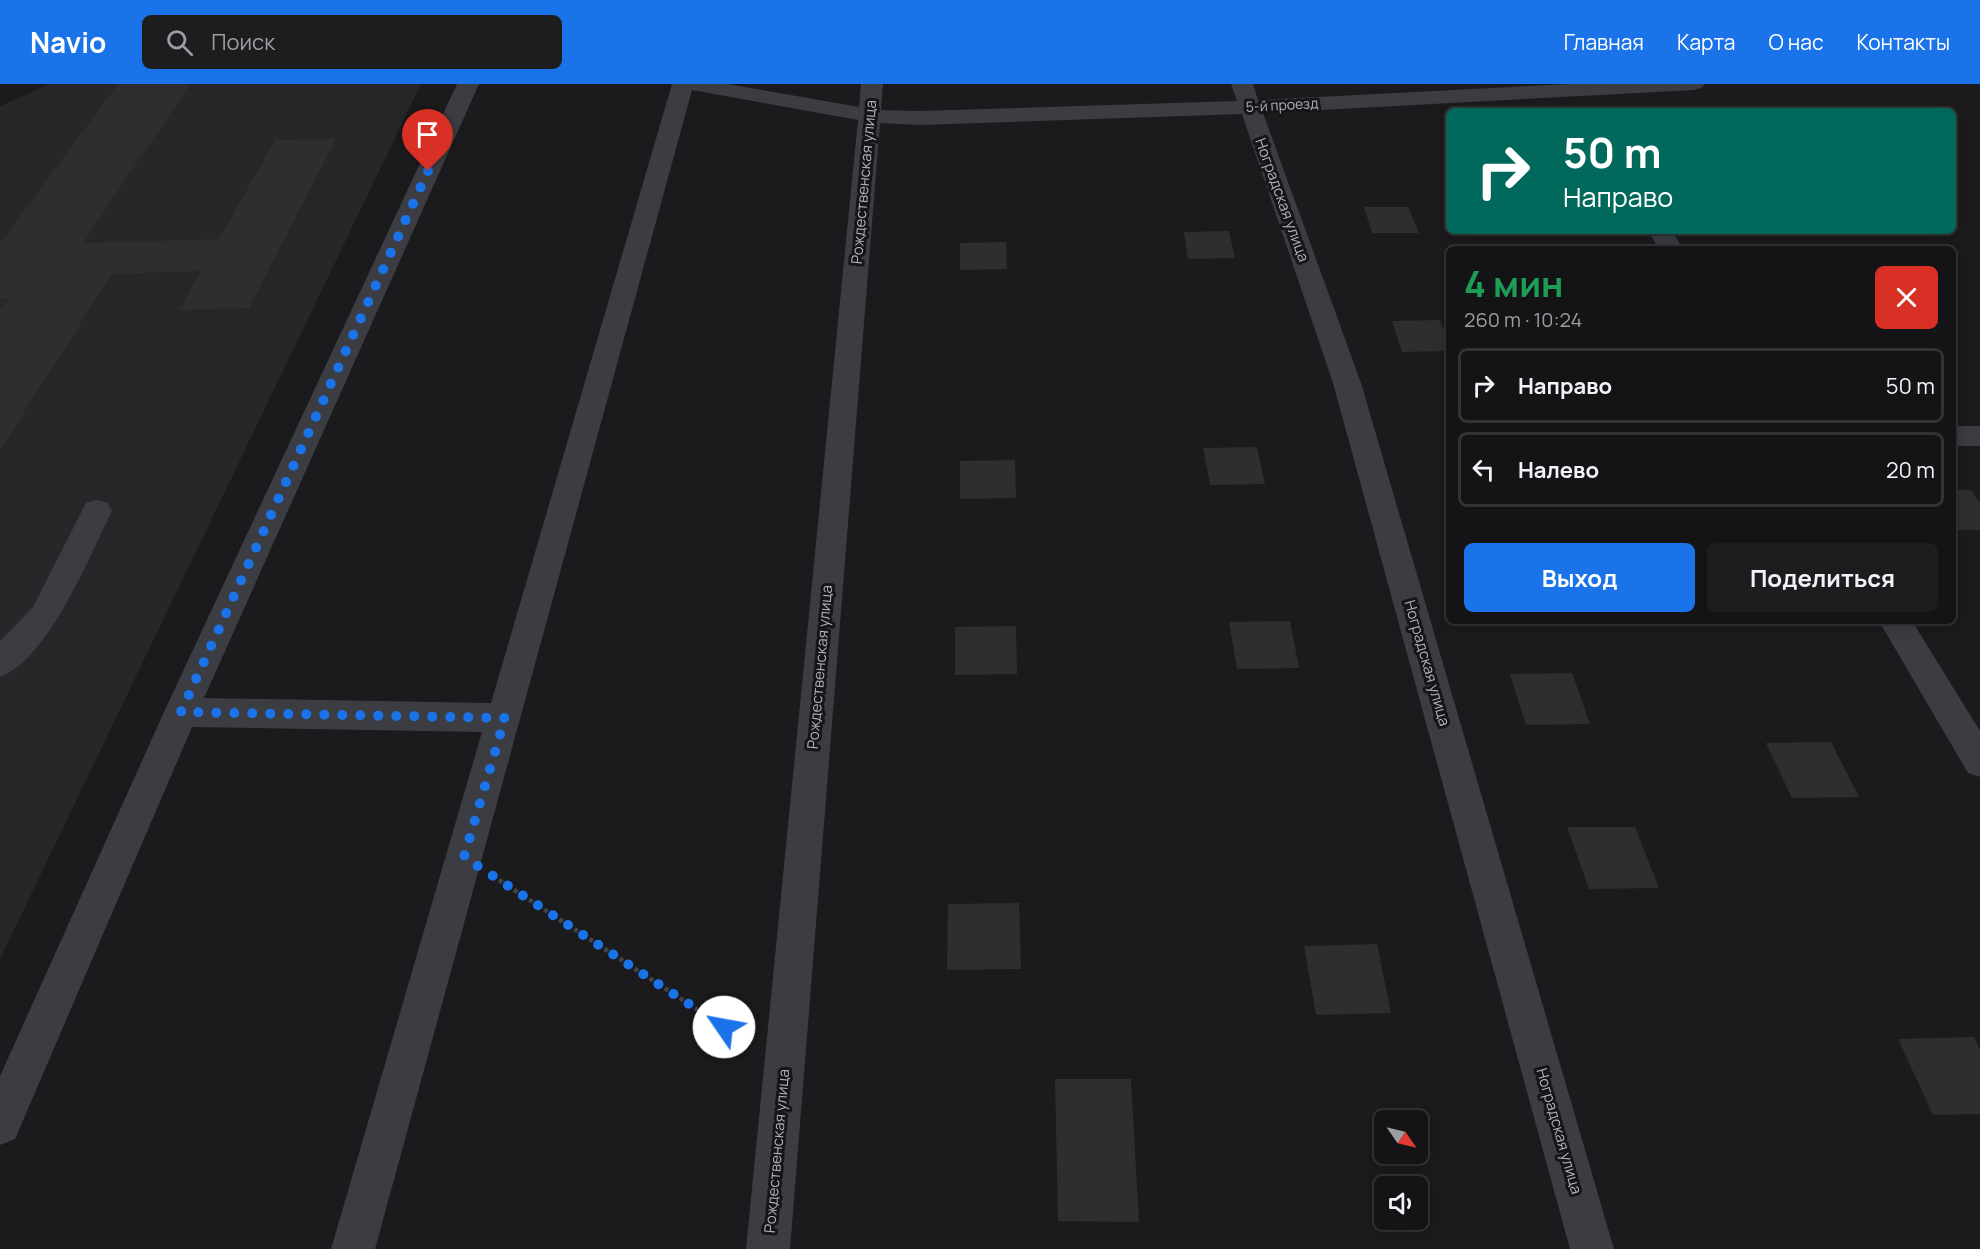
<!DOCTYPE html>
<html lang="ru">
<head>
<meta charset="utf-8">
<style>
	:root { --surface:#141416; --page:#1d1d1f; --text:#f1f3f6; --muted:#9d9ea1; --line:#333335; --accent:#1a73e8 }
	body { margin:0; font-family:Manrope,sans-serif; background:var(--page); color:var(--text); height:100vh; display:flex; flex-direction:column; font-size:22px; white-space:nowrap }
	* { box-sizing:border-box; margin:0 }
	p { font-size:20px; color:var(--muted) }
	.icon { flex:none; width:33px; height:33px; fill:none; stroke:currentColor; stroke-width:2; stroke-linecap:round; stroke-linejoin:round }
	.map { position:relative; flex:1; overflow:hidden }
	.panel { position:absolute; left:1446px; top:162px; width:510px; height:378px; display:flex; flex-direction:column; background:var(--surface); border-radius:9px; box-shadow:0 3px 15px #0003,0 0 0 2px var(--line) }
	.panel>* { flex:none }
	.top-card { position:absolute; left:1446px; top:24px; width:510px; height:126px; border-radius:9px; box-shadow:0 3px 15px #0003,0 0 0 2px var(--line); background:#00695c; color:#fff; overflow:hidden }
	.needle { width:39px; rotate:124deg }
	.controls { position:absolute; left:1374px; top:1026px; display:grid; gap:12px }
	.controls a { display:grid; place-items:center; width:54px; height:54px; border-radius:9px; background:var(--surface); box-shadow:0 3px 15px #0003,0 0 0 2px var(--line); font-size:30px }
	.pin { position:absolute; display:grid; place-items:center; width:51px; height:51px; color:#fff; margin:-62px -26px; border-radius:50% 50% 50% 0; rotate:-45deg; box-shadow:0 0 6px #0007 }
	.pin .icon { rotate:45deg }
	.me { position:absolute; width:66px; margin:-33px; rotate:303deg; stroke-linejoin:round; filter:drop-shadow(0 0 4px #0008) }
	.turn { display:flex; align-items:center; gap:21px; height:126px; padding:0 18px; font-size:27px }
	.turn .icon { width:78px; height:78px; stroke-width:2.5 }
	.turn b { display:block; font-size:42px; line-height:51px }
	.round { display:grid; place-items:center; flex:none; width:63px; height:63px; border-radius:9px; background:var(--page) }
	.headline { display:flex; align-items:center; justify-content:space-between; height:102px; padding:0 18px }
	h1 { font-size:36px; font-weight:700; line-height:45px; color:#1e9e55 }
	.action { display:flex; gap:12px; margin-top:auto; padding:12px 18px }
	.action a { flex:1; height:69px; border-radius:9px; background:var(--accent); color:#fff; font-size:24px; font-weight:700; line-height:69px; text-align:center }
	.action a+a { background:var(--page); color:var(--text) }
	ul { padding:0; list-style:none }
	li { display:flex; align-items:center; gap:18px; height:75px; margin:0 12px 9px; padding:0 6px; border:3px solid var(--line); border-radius:9px }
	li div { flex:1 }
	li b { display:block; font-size:22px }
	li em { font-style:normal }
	header { display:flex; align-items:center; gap:36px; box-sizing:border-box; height:84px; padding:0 30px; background:var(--accent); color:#fff }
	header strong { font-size:28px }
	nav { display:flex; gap:33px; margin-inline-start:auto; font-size:21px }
	.search { width:420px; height:54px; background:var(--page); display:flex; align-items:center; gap:15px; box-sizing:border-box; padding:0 21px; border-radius:9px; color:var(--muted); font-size:22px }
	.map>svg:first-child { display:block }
	.built { fill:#27272a }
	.building { fill:#2e2e31 }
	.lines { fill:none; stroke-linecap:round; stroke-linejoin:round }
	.path { stroke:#424449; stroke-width:4.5; stroke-dasharray:4 5; stroke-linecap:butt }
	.minor { fill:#3c3d42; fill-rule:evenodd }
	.route { stroke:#1a73e8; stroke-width:10; stroke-dasharray:0 18 }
	.labels { text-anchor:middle; stroke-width:6; stroke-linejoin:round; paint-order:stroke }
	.far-street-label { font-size:14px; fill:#aeb3bc; stroke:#161618 }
	.street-label { font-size:15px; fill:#aeb3bc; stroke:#161618 }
</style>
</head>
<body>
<header>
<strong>Navio</strong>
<div class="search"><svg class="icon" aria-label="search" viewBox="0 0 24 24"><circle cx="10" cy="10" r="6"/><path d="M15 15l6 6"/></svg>Поиск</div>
<nav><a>Главная</a><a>Карта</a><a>О нас</a><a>Контакты</a></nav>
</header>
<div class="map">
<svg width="1980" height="1165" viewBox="0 0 1980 1165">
	<rect width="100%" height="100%" fill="#1b1b1d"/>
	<path class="built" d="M50,0H421L0,875V22Z"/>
	<path class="building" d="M118,0H190L83,159L219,155L275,56L336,55L249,224L179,226L201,187L112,190L0,366V227L9,215H0V159Z
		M1364,123H1408L1419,149H1372Z
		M1229,147L1235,174L1188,175L1184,148Z
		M1006,158L1007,185L960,186V159Z
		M1440,236L1449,259V267L1402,268L1392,237Z
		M1257,363L1265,400L1210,401L1203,364Z
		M1015,376L1016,414L960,415V377Z
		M1953,406H1971L1980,419V446H1953Z
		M1290,537L1299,584L1237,585L1229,538Z
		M1016,542L1017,590L955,591V543Z
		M1572,589L1590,640L1526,641L1510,590Z
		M1831,658L1859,713L1792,714L1766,659Z
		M1567,743H1635L1659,804L1589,805Z
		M1019,819L1021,885L947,886L948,820Z
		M1377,860L1391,929L1316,931L1304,862Z
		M1974,953L1980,966V1030L1933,1031L1898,955Z
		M1055,995H1131L1139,1138L1058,1137Z"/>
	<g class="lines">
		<path class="path" d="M499,796L744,956"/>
		<path class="minor" d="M457,0H479L204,614L491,619L672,0H728L859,23L861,0H883L881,26L919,27L1237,17L1231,0H1253L1258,16L1570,0H1705L1701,4L1694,6L1263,29L1361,299L1614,1165H1570L1333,299L1242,30L919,41L880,39L790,1165H746L858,36L692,6L375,1165H331L482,648L192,643L15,1055L0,1061V992L164,628Z
			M1648,147H1672L1683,165H1659Z
			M1953,342H1980V362H1953Z
			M97,416L108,419L112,427C90,471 48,576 0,593V557L33,523L86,419Z
			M1879,537H1912L1980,647V693L1968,689Z"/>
	</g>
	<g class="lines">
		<path class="route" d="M428,87L181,628L505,634L464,773L724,943"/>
	</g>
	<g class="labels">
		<g class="far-street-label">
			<text transform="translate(1282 21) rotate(-3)" y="5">5-й проезд</text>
		</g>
		<g class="street-label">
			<text transform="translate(864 98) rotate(-85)" y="5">Рождественская улица</text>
			<text transform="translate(1282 116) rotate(70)" y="5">Ноградская улица</text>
			<text transform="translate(1427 579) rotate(74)" y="5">Ноградская улица</text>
			<text transform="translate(820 583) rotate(-85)" y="5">Рождественская улица</text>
			<text transform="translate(1559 1047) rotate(74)" y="5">Ноградская улица</text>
			<text transform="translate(777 1067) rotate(-85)" y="5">Рождественская улица</text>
		</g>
	</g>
</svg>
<div class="controls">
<a><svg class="needle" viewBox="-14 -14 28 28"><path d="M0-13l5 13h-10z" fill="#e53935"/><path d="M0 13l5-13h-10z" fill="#9d9ea1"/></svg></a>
<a><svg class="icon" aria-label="sound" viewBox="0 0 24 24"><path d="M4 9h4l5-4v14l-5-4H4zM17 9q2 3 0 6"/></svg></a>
</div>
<div class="pin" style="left:428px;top:87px;background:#d93025"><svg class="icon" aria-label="arrive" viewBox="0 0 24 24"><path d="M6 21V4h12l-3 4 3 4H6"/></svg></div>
<svg class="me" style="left:724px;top:943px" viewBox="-20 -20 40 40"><circle r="19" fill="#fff"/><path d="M0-13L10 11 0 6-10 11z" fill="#1a73e8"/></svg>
<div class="top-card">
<div class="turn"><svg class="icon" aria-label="right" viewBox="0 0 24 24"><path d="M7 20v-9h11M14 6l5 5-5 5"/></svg><div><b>50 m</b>Направо</div></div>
</div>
<section class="panel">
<div class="headline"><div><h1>4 мин</h1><p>260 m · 10:24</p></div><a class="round" style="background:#d93025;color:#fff"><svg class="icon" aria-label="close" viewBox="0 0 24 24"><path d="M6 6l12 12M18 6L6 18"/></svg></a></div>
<ul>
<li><svg class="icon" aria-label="right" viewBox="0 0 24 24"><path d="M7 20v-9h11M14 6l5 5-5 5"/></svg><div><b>Направо</b></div><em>50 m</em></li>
<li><svg class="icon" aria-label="left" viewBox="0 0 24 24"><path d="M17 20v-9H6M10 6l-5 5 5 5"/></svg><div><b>Налево</b></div><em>20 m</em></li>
</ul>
<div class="action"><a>Выход</a><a>Поделиться</a></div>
</section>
</div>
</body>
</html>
